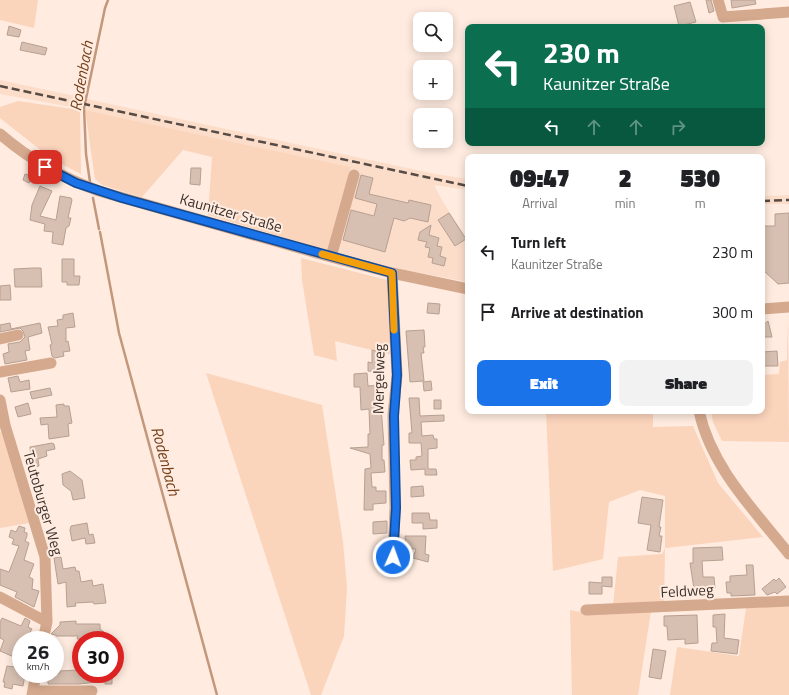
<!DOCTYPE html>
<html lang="en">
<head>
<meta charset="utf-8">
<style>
	:root { --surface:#fff; --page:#f2f2f2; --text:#202124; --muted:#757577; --accent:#1a73e8 }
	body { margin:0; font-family:"Titillium Web",sans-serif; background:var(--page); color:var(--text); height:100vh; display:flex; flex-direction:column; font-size:15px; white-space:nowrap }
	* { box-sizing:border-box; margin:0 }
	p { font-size:13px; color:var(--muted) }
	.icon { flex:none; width:22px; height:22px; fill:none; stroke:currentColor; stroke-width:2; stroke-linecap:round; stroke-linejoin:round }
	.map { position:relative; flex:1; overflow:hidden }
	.side { position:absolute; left:465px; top:154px; width:300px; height:260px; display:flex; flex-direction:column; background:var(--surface); border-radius:8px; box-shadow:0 2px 10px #0003 }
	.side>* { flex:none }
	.top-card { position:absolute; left:465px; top:24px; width:300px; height:122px; border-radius:8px; box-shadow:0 2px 10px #0003; background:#0b6e4f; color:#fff; overflow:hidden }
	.controls { position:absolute; left:413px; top:12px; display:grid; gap:8px }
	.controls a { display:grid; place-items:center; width:40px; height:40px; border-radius:8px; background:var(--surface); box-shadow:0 2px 10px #0003; font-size:20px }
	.speed { position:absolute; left:12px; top:631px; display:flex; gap:8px; font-size:20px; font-weight:700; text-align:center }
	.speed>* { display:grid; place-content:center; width:52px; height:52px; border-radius:50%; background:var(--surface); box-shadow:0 2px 10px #0003; line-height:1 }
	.speed small { font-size:10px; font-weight:400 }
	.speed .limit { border:6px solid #d22; background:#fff; color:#111 }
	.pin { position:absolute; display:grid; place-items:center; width:34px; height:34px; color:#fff; margin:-17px; border-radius:8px; box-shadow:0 2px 6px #0006 }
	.me { position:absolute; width:44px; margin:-22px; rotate:2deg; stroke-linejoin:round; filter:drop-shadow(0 0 3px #0008) }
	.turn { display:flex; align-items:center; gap:14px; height:84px; padding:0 12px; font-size:18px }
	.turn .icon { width:52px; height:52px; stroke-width:2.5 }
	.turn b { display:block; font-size:28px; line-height:34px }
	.lanes { display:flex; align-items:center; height:38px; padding:0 12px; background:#0003; justify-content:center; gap:20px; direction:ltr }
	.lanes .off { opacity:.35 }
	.eta { display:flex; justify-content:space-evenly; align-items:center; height:68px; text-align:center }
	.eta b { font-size:24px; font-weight:800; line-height:28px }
	.primary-button { display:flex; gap:8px; margin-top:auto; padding:8px 12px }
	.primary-button a { flex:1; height:46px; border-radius:8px; background:var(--accent); color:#fff; font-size:16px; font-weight:800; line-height:46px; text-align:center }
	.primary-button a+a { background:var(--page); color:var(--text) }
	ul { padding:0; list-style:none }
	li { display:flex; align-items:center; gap:12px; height:60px; padding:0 12px }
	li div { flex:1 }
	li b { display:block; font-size:15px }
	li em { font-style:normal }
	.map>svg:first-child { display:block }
	.built { fill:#fcddca }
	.green { fill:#fbd4bc }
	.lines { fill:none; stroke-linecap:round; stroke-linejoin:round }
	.stream { stroke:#c3977c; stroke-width:2.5 }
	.building { fill:#d7c0b1; stroke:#b7a092 }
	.minor { stroke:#d5a98d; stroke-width:11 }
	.rail { stroke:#564b45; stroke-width:2.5; stroke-dasharray:8 4; stroke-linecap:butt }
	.route-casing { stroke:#114b97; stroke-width:10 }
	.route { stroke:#1a73e8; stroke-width:7 }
	.slow { stroke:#f59e0b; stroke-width:7 }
	.labels { text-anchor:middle; stroke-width:4; stroke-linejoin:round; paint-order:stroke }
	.street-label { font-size:15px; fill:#3b312c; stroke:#ffebdf }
	.water-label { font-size:16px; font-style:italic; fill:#76411a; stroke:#ffebdf }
</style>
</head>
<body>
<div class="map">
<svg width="789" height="695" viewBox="0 0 789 695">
	<rect width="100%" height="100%" fill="#ffebdf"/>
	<path class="built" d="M0,80L84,98L82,109L0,94Z
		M87,99L435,174L468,179V190L434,185L443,202L468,240V282L399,269L328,251L351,167L85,110Z
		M789,195V204H762V196Z"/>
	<path class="green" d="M0,0H38L34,28L0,20Z
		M18,101L80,110L81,174L52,159L0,118V107Z
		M85,110L351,167L328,251L208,215L212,157L183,150L142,197L102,185L95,179Z
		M301,258L387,280L392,355L335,341L337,361L314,355L302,280Z
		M788,315L789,442L722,441L713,422L711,411H762V375L779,374L780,362L787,360Z
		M206,373L322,405L343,542L347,588L344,636L321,695H311Z
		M546,411H638L653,414V427L693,426L718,483L763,537L665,548L664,604L613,606L618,557L662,554L665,548V496L640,490L609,502L603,559L553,571Z
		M1,431L29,523L0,528V432Z
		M789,605V695H670L677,647L739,656L746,608Z
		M570,610C596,616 624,612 651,611L638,695H572Z"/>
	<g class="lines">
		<path class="stream" d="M90,182L86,154L84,108L105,8L108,0
			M93,198L99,229
			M100,232L119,333L217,695"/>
	</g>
	<path class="building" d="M706,0H711L714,11L709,13Z
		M731,0H755L756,4L732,8Z
		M690,2L696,22L679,26L674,6Z
		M9,26L21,30L19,37L7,35Z
		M22,42L47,48L45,55L20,50Z
		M191,168H201L200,185L190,184Z
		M25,174L32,176L29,183L23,180Z
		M361,175L373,178L369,194L408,203L409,200L431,205L428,222L410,218L404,221L394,218L385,252L343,240L351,210L374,216L377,204L355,198Z
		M40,186L52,191L40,216L56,220L60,196L71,198L72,200L68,218H71L69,226L66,228L63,245L52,243L53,232L44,231L45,224L30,220L32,205Z
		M449,213L466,239L455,246L438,220Z
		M789,213V283L778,284L762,269V226H775V214Z
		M431,225L429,235L439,238L437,246L442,247L440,256L446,258L444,266L432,263L433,258L428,257L430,248L425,247L427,242L418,240L420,232Z
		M62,259H74V276H80L79,285H67V282H62Z
		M33,268H41L42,287H15L14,269Z
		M10,285L11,300H0V286Z
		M428,303L440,304L439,314L427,313Z
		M73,313L75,327L66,328V342L68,341L70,351L63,352L64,356L55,358L52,356L50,345L52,344L48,327L58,326L57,320L63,319V315Z
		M768,321L772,337H762V326Z
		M10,323L11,329L40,323L42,333L28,337L30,350L25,351L27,360L5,364L3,354L9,352L8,344L20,342L25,337L23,331L20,328L0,332V325Z
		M424,330L425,347H423L424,353H421L424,381L410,382L406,331Z
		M372,350L381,352V357H384V372L368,371V362L372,363Z
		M777,351L778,366H762V352Z
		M367,373L368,386L381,385V389H384V396H381V407L384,445H382V460H384L385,472L371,473L372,487H376V491H386V503L373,504V510H364L365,469L371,468L370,454L350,448L368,447V434H370L369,409L361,410L360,387H354V374Z
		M18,376L20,382L29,380L30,389L11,392L8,378Z
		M431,381L432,390L424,391L423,382Z
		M50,388L52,395L32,399L30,392Z
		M409,398H419L420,416L444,415V421L421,422L422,436L433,435L434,439H437V448L428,449V469H436L437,475H425V469L411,470L410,460H416V457L422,456L421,443H409V433H412Z
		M434,400H441V409H434Z
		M28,403L31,414L18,417L15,407Z
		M64,404V406H69L72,423L68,424L69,436L49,439L48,424L41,425L40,418L57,417L56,405Z
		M52,443L54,444L55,449L46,451L47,456L38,459L39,466L30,468L28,461L31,460L30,447Z
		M70,471L82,480L85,498L73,500L71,491L63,485L62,474Z
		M423,486L424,496L411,497V487Z
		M642,497L663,500L659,527H661L659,536H662L660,552L647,550L651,525L638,523Z
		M412,513H429L430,520H437V528L423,529V523H412Z
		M387,521V533L373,534V522Z
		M87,523L89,535L93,534L95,543L86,544L85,538L72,541L70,530L71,526Z
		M19,526L25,528L24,532L27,533V536L25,541L29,543L24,560L34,564L29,577L33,579L32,589L39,591L34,607L15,597L17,592L0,585V569L9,572L19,546L12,544L14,539L9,537L11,530L16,532Z
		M405,536H426L425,554L429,555L428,562L413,558L416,549H406Z
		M722,547L723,560L702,561L703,577H714L715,588L694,589L690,563H693V548Z
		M61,557L63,569L75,567L76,571H79L81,582L92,580L93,586L103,584L106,603L94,604L93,602L75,603L76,606L67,607L66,582L58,584L54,558Z
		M746,565H753L755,595L731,596V593H727L726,582H730V576L747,575Z
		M602,577H612V587L602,586V594H589V582L602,583Z
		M779,578L786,587L777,594L775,592L767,595L762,589L774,579L776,581Z
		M725,614L724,638L739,640L737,654L711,651L712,643H717L716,627H713V615Z
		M697,615L698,643L685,644V639L668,640L667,626H664V616Z
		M2,618L21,626L25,618L30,621L28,627L32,629L29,634L37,637L36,640H21V660L0,651L4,640L0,638V622Z
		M76,621V624H100V629L105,633V638L102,640H94L77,639L78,636H56V635L51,634L60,625V622Z
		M653,649L666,651L661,679L649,677Z
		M7,666L21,668V674L25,675L23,686L13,684L12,689L4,687L5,682H3Z
		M78,670L81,671V674H112V684H105V681L79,684H48V674L60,673V671Z"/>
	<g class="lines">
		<path class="minor" d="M718,0L723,17L789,12
			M0,134C30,160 63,178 99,191L331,257L392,273L468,289
			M331,257L354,175
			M392,273L397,375L393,415L395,508L393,557
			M762,309L789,307
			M0,339L18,335
			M0,372L51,363
			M0,400L5,425L45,557L47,622L43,640
			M699,411C711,467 754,510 789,554
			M0,597L47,622
			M586,610L789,601
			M33,691H92
			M32,695L36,674"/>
		<path class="rail" d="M0,86L468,186
			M762,201L789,200"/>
	</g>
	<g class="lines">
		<g class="route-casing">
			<path id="route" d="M45,167L76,183L122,198L392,273L397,375L394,416L396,508L393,557"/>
		</g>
		<use href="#route" class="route"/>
		<path class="slow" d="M322,254L392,273L394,330"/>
	</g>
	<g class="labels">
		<g class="street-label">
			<text transform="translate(231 213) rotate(16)" y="5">Kaunitzer Straße</text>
			<text transform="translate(379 379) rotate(-89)" y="5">Mergelweg</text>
			<text transform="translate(43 503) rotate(74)" y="5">Teutoburger Weg</text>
			<text transform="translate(687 591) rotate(-3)" y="5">Feldweg</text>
		</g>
		<g class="water-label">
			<text transform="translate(81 76) rotate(-80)" y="6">Rodenbach</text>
			<text transform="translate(166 461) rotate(75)" y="6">Rodenbach</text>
		</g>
	</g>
</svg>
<div class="controls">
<a><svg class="icon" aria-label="search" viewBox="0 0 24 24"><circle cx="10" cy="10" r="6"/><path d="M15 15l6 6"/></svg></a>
<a>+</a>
<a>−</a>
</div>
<div class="speed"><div>26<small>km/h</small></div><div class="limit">30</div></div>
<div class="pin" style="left:45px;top:167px;background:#d93025"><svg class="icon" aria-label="arrive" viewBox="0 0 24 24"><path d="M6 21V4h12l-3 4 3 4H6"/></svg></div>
<svg class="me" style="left:393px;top:557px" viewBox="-20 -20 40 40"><circle r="17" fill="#1a73e8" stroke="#fff" stroke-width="3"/><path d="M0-11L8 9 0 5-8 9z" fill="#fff"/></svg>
<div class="top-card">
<div class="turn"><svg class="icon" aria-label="left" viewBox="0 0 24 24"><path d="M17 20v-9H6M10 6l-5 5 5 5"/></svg><div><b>230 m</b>Kaunitzer Straße</div></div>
<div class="lanes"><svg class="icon" aria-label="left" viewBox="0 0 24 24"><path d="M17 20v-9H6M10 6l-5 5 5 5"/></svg><svg class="icon off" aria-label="ahead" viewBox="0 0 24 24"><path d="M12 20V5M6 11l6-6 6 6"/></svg><svg class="icon off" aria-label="ahead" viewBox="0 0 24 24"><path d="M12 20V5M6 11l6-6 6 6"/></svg><svg class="icon off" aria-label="right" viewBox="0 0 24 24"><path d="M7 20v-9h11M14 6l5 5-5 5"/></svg></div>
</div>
<section class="side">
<div class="eta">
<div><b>09:47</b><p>Arrival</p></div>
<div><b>2</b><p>min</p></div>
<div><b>530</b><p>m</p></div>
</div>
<ul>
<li><svg class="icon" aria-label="left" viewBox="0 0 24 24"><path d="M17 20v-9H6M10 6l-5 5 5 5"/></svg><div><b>Turn left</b><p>Kaunitzer Straße</p></div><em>230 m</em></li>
<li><svg class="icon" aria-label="arrive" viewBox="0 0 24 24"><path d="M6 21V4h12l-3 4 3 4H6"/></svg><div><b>Arrive at destination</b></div><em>300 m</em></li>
</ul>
<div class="primary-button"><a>Exit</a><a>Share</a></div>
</section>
</div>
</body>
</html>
